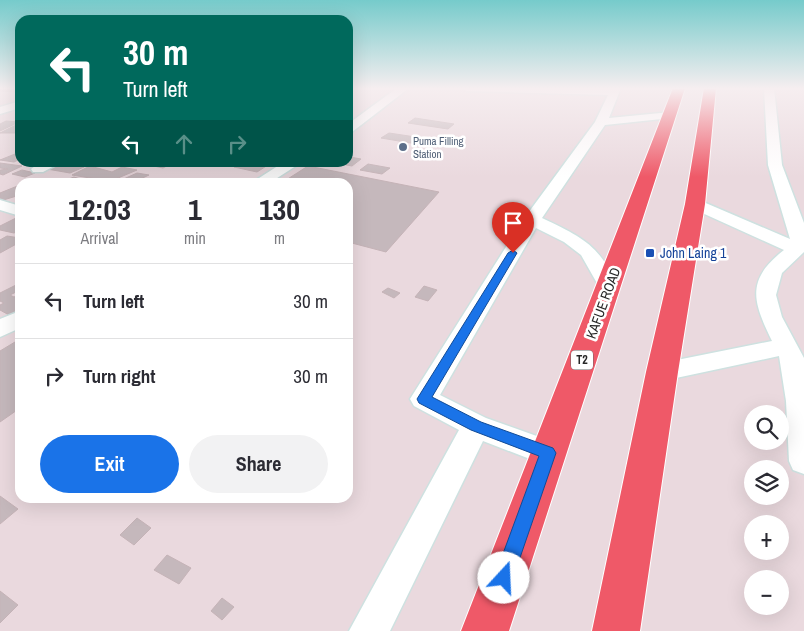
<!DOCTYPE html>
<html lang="en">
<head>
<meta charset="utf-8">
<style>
	:root { --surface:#fff; --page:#f2f2f3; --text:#2b2b33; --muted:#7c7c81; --line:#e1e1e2; --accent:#1a73e8 }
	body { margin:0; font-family:"Archivo Narrow",sans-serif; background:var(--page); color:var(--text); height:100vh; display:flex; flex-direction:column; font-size:19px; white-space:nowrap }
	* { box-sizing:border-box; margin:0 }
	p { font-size:16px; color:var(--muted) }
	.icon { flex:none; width:28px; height:28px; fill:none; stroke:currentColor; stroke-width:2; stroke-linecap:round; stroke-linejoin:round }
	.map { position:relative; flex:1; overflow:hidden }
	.drawer { position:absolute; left:15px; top:178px; width:338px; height:325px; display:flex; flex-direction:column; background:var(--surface); border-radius:15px; box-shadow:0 5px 20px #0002 }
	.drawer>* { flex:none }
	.guide { position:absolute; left:15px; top:15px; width:338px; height:152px; border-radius:15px; box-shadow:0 5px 20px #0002; background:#00695c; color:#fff; overflow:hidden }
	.buttons { position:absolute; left:744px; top:405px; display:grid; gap:10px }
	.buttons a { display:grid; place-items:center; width:45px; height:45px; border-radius:50%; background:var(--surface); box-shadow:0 5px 20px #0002; font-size:25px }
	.pin { position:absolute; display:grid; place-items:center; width:42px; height:42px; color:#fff; margin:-51px -21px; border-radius:50% 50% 50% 0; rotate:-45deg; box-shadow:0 0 5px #0007 }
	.pin .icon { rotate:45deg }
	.me { position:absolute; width:55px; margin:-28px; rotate:20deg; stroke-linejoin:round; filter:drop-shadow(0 0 4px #0008) }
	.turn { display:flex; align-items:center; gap:18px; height:105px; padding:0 25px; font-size:22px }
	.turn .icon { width:65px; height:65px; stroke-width:2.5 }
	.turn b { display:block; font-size:35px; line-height:42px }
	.lanes { display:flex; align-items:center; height:48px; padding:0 25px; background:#0003; justify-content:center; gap:25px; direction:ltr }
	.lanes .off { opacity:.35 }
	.eta { display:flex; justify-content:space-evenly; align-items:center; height:85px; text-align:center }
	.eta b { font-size:30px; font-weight:700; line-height:35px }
	.cta { display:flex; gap:10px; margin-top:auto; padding:10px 25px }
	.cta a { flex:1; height:58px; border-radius:30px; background:var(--accent); color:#fff; font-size:20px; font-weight:700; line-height:58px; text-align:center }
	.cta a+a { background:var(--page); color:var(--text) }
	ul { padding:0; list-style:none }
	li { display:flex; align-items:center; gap:15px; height:75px; padding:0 25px; border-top:1px solid var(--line) }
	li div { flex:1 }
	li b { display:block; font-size:19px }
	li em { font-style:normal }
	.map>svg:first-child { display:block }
	.building { fill:#c5b8bc; stroke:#c5b3b7 }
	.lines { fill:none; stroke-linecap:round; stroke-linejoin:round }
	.minor-casing { stroke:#cee1e0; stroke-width:3 }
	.primary-casing { stroke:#fff; stroke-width:2 }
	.minor { fill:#fff; fill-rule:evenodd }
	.primary { fill:#ef5968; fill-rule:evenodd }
	.route { fill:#1a73e8; stroke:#114b97 }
	.service-dot { fill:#5c6f8a; stroke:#fff; stroke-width:2 }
	.transit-dot { fill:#1a4fb4; stroke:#fff; stroke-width:2 }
	.labels { text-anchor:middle; stroke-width:5; stroke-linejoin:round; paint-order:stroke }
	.far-service-label { font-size:11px; fill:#4e5e75; stroke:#fff; text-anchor:start }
	.shield { fill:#fff; stroke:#686868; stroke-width:1 }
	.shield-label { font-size:12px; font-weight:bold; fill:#282828 }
	.transit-label { font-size:14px; fill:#164399; stroke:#fff; text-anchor:start }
	.street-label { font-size:14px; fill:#282828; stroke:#fff }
</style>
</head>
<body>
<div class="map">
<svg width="804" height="631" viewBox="0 0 804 631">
	<rect width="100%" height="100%" fill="#ead9de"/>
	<path class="building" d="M0,88H20V92L0,91Z
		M415,118L454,124L448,129L408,123Z
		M6,121L19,122L0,131V124Z
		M20,123V132L16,133H0Z
		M389,133L442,141L435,147L381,138Z
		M20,152V159L14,162L0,160Z
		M350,157L361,159L352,166L341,164L348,162Z
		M135,162H174L163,168Z
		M243,162H266L271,163L257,172L234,167Z
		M0,163L22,166L3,175L0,174V170L8,169L0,168Z
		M61,163L84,167L70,173L47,169Z
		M368,164L390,168L382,174L360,170Z
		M90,166L112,172L122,167L137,170L111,181L116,182H93L96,179L72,175Z
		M308,166L439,192L386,252L348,242V182H283Z
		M22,170L35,173L25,177L12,174Z
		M137,173L149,175L134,182H117Z
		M74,177L90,182H61Z
		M20,185V195L0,201V193Z
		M16,218L20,219V230L14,233L0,230V226Z
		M7,236L20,238V242L0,253V240Z
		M20,283V290L10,295L14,297L20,294V309L9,315L0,310V305L4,303L0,301V293Z
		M424,286L437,290L428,301L415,297Z
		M388,288L400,293L394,298L382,292Z
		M20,339V408L0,422V351Z
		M0,496L18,509L0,524Z
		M137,518L151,528L134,545L120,535Z
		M167,555L191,568L179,584L154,570Z
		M0,591L18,605L0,623Z
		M222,598L234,607L222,620L211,611Z"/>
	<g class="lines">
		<g class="minor-casing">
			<path id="minor" d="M397,88H409L352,132L348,133V124Z
				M462,88H621L609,118L671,112L677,115L671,118L605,125L542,218C584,238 599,245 619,288L616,292L609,294L602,292L581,255L564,242L536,228L440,395L486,418L559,444L563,453L559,462L548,466L483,441L390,631H349L459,430L414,406L410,399L523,220L595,122L608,95L467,91Z
				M764,88H774L782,165L804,223V252L782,273L776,295L782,317L804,358V474L793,470L789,461L786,401L779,356L662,381L653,379L649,372L653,365L662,363L772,341C753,302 745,280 784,250L689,207L687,204L695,199L701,201L790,239L768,165Z
				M20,101V108L0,114V107Z
				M41,162H62L43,172H33L31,169Z
				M284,162H302L271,182H253Z
				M0,200L20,206V216L0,210Z
				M20,311V328L0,337V319Z"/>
		</g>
		<g class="primary-casing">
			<path id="primary" d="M673,88H685L509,631H461Z
				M704,88H716L705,204L678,372L640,631H592L646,372L685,204Z"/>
		</g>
		<use href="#minor" class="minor"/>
		<use href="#primary" class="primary"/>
	</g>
	<linearGradient id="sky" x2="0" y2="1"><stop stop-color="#76cbcb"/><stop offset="0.5" stop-color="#f6eef0"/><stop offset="1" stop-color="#f6eef0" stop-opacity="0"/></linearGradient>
	<rect width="804" height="177" fill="url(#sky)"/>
	<path class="route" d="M513,250L517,253L432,397L481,422L553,448L556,453L513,578L510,584L504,587L497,584L494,578L539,456L471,430L419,403L417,399L508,253Z"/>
	<circle class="service-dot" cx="403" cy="147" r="5"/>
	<rect class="transit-dot" x="645" y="248" width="10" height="10" rx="2.5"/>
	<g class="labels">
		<g class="far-service-label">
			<text x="413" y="145">Puma Filling<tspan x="413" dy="13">Station</tspan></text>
		</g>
		<rect class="shield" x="571" y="350.5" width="22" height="19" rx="4"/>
		<g class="shield-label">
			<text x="582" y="364">T2</text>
		</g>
		<g class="transit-label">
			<text x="660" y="258">John Laing 1</text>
		</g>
		<g class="street-label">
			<text transform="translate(603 303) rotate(-70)" y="5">KAFUE ROAD</text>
		</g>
	</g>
</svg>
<div class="buttons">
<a><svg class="icon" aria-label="search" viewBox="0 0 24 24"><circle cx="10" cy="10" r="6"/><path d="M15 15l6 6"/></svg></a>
<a><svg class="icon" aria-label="layers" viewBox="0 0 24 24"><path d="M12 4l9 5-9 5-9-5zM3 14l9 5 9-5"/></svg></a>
<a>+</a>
<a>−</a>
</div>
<div class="pin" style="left:513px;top:253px;background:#d93025"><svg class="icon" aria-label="arrive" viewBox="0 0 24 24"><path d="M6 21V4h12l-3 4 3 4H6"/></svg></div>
<svg class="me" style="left:504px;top:578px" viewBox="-20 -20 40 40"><circle r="19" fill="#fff"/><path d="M0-13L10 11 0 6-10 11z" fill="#1a73e8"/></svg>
<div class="guide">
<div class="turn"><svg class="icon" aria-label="left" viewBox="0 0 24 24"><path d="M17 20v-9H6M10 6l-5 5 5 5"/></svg><div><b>30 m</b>Turn left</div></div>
<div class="lanes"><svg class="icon" aria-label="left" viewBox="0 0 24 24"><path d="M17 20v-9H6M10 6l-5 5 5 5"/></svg><svg class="icon off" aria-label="ahead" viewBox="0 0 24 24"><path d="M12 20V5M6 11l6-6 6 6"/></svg><svg class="icon off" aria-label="right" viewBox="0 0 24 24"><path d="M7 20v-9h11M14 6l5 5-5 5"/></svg></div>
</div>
<section class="drawer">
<div class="eta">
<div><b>12:03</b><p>Arrival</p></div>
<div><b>1</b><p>min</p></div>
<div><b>130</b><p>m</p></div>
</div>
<ul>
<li><svg class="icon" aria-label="left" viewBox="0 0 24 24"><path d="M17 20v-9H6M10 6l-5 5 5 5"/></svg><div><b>Turn left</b></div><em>30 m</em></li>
<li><svg class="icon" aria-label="right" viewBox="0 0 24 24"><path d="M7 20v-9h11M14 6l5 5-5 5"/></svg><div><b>Turn right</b></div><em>30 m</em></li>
</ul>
<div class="cta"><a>Exit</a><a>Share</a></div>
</section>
</div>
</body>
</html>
